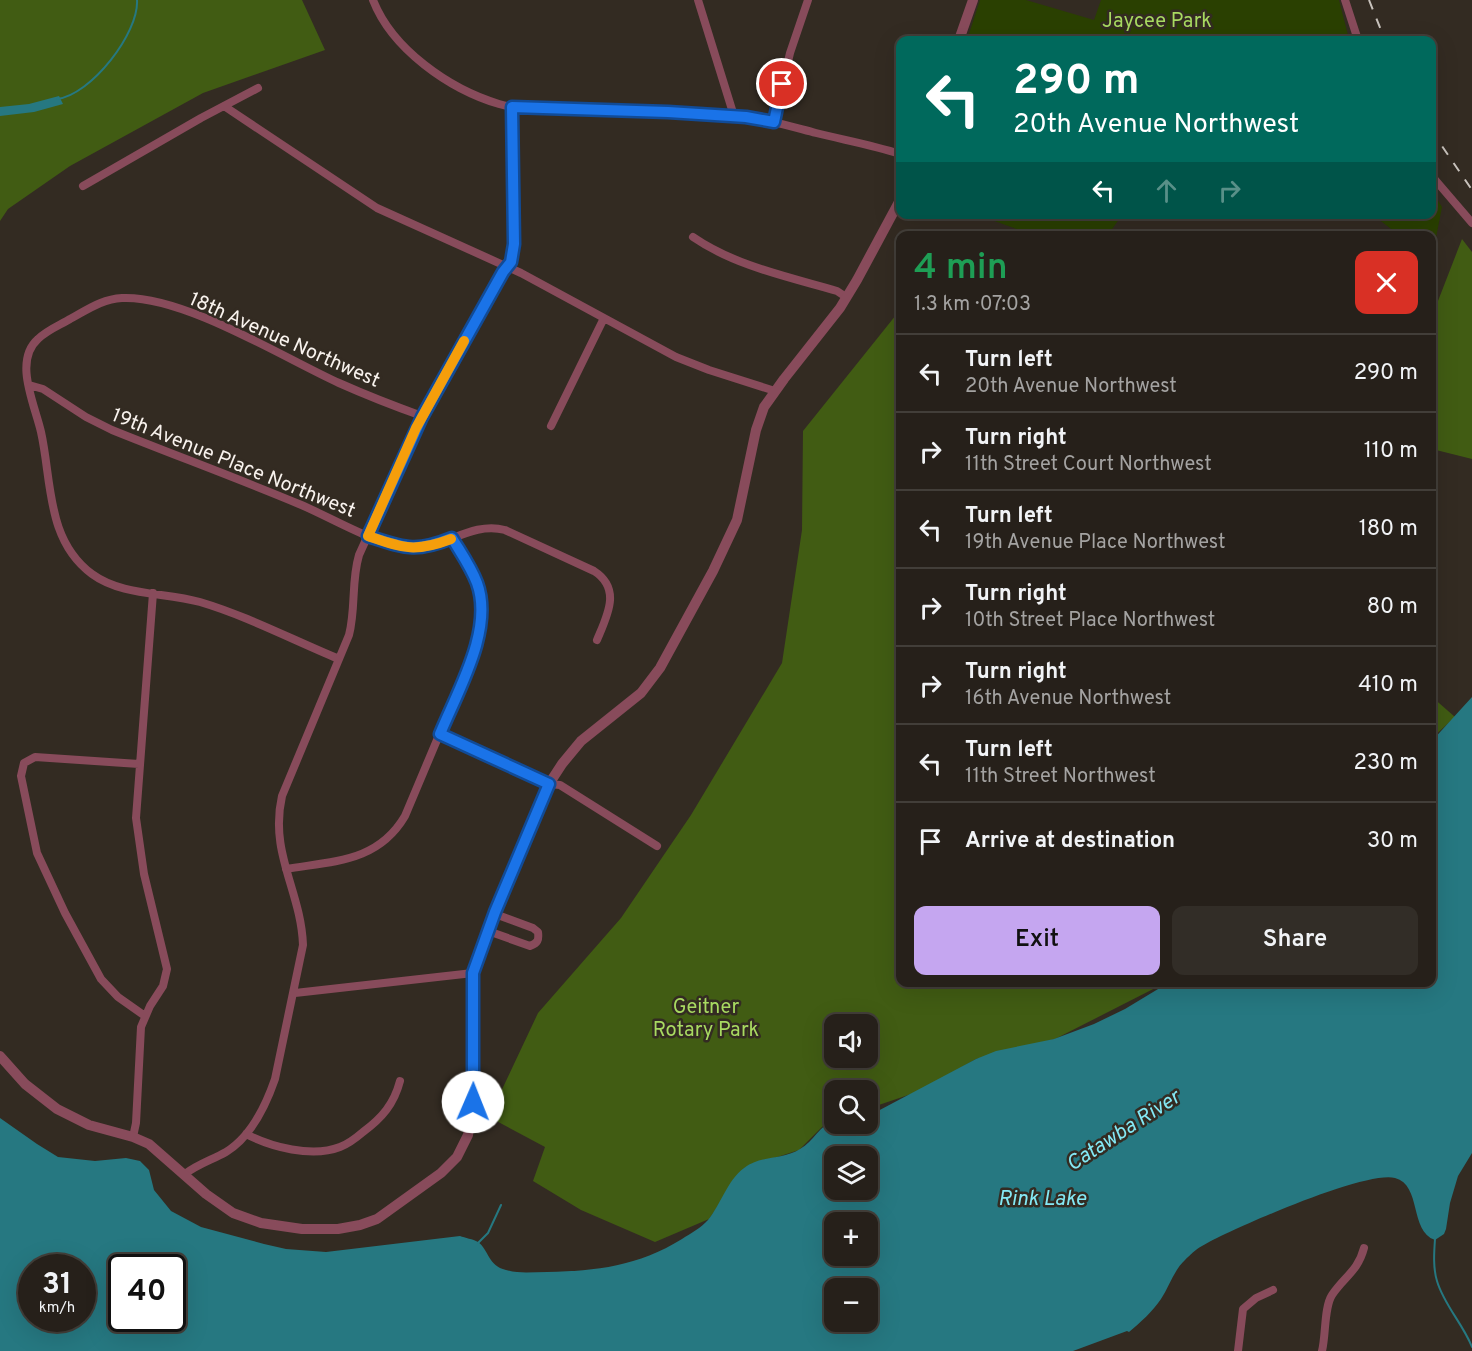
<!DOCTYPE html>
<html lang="en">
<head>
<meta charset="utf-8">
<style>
	:root { --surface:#26201a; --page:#322d27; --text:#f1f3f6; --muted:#a4a3a2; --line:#423e39; --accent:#c5a6f0 }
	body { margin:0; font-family:Overpass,sans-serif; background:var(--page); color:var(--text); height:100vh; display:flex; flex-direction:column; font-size:22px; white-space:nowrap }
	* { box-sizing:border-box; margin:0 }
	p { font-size:20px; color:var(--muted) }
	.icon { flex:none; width:33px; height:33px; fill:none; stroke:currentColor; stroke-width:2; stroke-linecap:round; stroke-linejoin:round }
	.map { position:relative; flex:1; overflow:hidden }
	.panel { position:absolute; left:896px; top:231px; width:540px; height:756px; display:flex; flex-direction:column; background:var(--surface); border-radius:12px; box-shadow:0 6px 24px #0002,0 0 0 2px var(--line) }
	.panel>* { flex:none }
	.banner { position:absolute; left:896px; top:36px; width:540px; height:183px; border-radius:12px; box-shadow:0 6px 24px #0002,0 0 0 2px var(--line); background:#00695c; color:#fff; overflow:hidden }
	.fabs { position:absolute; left:824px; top:1014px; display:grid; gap:12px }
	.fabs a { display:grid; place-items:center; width:54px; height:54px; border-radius:12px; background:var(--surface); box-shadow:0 6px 24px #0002,0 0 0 2px var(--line); font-size:30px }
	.speed { position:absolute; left:18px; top:1254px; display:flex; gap:12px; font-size:30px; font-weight:700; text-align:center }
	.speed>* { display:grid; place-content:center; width:78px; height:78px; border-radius:50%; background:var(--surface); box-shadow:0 6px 24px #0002,0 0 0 2px var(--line); line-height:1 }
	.speed small { font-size:15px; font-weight:400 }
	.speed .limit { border:3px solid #111; border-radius:9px; background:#fff; color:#111 }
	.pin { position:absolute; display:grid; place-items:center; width:51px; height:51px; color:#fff; margin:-26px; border:3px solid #fff; border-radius:50%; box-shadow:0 2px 6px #0007 }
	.me { position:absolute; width:66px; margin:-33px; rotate:1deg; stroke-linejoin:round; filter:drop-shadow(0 0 4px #0008) }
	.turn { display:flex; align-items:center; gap:21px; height:126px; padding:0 18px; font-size:27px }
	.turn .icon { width:78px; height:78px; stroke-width:2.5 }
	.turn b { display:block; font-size:42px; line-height:51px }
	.lanes { display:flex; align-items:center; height:57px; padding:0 18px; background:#0003; justify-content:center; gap:30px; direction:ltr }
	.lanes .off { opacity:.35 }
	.round { display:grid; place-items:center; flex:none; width:63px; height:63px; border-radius:12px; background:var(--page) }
	.headline { display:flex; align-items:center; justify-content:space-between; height:102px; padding:0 18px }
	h1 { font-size:36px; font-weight:600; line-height:45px; color:#1e9e55 }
	.cta { display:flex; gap:12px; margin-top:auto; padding:12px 18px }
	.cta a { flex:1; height:69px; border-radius:12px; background:var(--accent); color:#111; font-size:24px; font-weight:600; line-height:69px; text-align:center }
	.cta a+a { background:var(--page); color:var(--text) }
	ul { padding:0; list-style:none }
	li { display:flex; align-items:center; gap:18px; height:78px; padding:0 18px; border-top:2px solid var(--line) }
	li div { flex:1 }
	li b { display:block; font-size:22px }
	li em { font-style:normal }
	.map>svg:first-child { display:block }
	.green { fill:#2a4001 }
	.forest { fill:#415c13; fill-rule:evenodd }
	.water { fill:#267881; fill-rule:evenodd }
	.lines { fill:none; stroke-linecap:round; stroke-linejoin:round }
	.stream { stroke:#267881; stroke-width:2 }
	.minor { stroke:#884b5b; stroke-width:8 }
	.tertiary { stroke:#884b5b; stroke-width:10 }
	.rail { stroke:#c8c2bc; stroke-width:2; stroke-dasharray:10 10; stroke-linecap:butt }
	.route-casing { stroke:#114b97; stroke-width:15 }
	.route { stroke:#1a73e8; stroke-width:10 }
	.slow { stroke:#f59e0b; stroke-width:10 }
	.labels { text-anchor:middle; stroke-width:5; stroke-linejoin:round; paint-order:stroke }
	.park-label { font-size:20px; fill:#a8da61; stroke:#332b22 }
	.street-label { font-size:20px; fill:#f9f3ee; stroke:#332b22 }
	.water-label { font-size:21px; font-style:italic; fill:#84e9f5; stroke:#332b22 }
</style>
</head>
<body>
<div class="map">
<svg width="1472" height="1351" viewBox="0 0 1472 1351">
	<rect width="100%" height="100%" fill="#332b22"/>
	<path class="green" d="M980,0H1026L1094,20L1101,0H1339L1348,35L1331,40H967Z
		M1431,189L1442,207L1431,263V236L1399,235L1373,215L1431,214Z
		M978,215L1122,214V215L1108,235H1033Z"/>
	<path class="forest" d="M0,0H302L325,50L203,93L70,166L8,209L0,221Z
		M1462,239L1472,252V459L1436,450L1431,455V319Z
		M900,310V982L1165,983L1055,1039L976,1059L920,1091L867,1109V1090H834V1120L826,1123L799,1150L744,1168L709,1219L655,1242L581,1210L533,1181L545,1147L489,1117L538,1013L621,918L691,815L782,663L802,530L803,431ZM834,1024H867V1058H834Z
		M1431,696L1455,717L1431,739Z"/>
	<path class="water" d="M59,96L63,104L34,112L0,116V107L29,104Z
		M1472,697V1153L1458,1176L1450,1203L1446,1229L1444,1234L1435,1240C1409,1231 1422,1185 1395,1178C1366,1170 1231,1229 1202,1246C1196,1249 1190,1255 1185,1260C1174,1270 1169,1287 1161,1299C1152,1312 1141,1322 1129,1332L1127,1331L1073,1351H0V1118L37,1144L58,1157L95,1161L126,1158L140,1161L149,1170L154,1190L171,1211L201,1227L264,1244L286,1249L326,1252L460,1236C465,1238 473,1239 478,1242C489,1250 488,1266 506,1270C519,1274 533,1272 547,1272C597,1271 638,1266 682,1239C691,1233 701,1228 708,1220C721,1204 727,1181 744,1168C761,1155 783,1160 800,1149C814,1141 819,1126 834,1120V1124H867V1115L876,1112L976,1059L996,1051L1054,1039L1094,1024L1125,1009L1168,983L1431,982V742ZM834,1156H867V1190H834ZM834,1222H867V1256H834ZM32,1268H82V1318H32ZM122,1268H172V1318H122ZM834,1288H867V1322H834Z"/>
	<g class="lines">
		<path class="stream" d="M57,99C91,95 139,33 137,0
			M1435,1239C1434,1253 1433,1268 1437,1281C1444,1305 1463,1324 1472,1347
			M478,1243L488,1233L501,1205"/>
		<path class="minor" d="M373,0C392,49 449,89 499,104C525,112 554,108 581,109C632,110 684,112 736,116C763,118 789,126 816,133C844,140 873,145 900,154
			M698,0L734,116
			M1345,0L1358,40
			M224,106L377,208L521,273L676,357L709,370L775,391
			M774,122L790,53L808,0
			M1431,175L1472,223
			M83,186L201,118L258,88
			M693,237C735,266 789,277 837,291L846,297
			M29,385L43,389L86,417L112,430C174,455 237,478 299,504C332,518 364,538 400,547C438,556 467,520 505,530L594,571C622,589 607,616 597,640
			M551,426L604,318
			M339,659C293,640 247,616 200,602C164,592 122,596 92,574C46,540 52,481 41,432C35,405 13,361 38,339C47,330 60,325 70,319C87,310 102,299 122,298C183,295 282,357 339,383C366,395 394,406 422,416
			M440,734L549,784L560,785L657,846
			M139,764L35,757L24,763L21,776L37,853L65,913L101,979L118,997L145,1016
			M286,869C334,861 378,862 405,816L474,652C490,600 479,583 452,538
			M488,931L530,946C538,943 539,940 538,932L533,928L495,914
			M295,993L473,973
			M246,1134C271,1147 312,1158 340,1147C348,1144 356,1138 363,1132C382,1118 394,1104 400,1081
			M133,1137L136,1123L141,1027L150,1006L163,986L167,969L144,874L136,818L153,593
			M185,1174C198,1164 212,1160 226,1152C251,1137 266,1105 275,1079L303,945C301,891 269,853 282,796L349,635C356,608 351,582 359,555L422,416L503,272L511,262L514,244L512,107
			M1238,1351L1243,1309L1256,1298L1273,1290
			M1322,1351C1326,1335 1324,1307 1332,1295C1344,1277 1358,1271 1364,1248"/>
		<path class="tertiary" d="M959,40L973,0
			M0,1056L25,1084L57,1109L89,1125L133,1137L149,1144L206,1194L233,1213L261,1223L302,1229H338L360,1225L377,1219L441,1173L457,1157L468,1135L473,1102V973L488,931L549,784L562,764L581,741L641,693L660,668L713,571L737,520L756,430L764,407L784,379L840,308L857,280L900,200"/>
		<path class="rail" d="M1369,0L1385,40
			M1431,130L1472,190"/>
	</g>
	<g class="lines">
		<g class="route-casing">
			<path id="route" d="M473,1102V973L495,912L549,784L440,734C458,690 494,630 477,583C471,567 461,553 452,538C415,553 405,548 368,536L422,417L503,272L511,262L514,244L512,107L668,112L746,117L774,122L782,84"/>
		</g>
		<use href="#route" class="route"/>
		<path class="slow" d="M451,539C414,553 403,548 368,536L416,428L464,341"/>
	</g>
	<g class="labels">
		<g class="park-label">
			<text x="1157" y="27">Jaycee Park</text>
			<text x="706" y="1013">Geitner<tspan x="706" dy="23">Rotary Park</tspan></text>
		</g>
		<g class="street-label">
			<text transform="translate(285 339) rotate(24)" y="7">18th Avenue Northwest</text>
			<text transform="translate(234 462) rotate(22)" y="7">19th Avenue Place Northwest</text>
		</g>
		<g class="water-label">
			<text transform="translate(1123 1130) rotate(-33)" y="7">Catawba River</text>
			<text x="1042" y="1205">Rink Lake</text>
		</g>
	</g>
</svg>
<div class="fabs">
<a><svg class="icon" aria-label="sound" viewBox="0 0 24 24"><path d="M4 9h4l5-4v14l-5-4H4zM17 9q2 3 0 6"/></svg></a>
<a><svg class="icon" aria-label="search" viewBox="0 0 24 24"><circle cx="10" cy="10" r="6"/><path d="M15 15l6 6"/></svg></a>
<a><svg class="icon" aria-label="layers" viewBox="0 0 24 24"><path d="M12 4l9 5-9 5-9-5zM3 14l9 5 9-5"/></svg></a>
<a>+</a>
<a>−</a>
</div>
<div class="speed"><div>31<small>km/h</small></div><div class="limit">40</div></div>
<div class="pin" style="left:782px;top:84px;background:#d93025"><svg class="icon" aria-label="arrive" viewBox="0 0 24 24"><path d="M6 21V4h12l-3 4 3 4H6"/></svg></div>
<svg class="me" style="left:473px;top:1102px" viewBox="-20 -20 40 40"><circle r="19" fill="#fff"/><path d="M0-13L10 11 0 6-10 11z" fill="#1a73e8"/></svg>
<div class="banner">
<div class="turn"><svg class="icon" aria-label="left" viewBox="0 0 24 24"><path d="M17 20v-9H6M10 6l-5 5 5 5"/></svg><div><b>290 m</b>20th Avenue Northwest</div></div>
<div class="lanes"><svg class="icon" aria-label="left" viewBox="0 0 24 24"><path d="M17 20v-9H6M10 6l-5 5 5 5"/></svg><svg class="icon off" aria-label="ahead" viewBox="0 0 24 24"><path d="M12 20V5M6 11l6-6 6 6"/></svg><svg class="icon off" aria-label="right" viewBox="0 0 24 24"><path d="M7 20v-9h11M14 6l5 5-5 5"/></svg></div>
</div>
<section class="panel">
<div class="headline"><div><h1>4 min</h1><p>1.3 km · 07:03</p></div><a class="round" style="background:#d93025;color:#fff"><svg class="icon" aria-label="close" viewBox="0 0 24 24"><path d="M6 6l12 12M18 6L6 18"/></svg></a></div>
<ul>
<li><svg class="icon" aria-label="left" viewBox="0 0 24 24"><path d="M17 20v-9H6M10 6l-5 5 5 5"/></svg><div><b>Turn left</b><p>20th Avenue Northwest</p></div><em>290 m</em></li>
<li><svg class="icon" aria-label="right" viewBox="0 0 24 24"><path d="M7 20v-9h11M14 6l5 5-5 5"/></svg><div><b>Turn right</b><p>11th Street Court Northwest</p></div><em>110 m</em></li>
<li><svg class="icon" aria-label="left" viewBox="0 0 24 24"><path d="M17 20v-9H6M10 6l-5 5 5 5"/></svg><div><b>Turn left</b><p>19th Avenue Place Northwest</p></div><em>180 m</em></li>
<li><svg class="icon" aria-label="right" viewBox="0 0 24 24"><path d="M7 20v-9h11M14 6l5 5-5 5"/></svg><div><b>Turn right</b><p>10th Street Place Northwest</p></div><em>80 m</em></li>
<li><svg class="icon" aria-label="right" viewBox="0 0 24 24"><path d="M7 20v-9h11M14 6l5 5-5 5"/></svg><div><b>Turn right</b><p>16th Avenue Northwest</p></div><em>410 m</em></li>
<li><svg class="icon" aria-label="left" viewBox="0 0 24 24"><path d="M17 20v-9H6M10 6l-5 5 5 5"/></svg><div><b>Turn left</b><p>11th Street Northwest</p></div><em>230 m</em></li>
<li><svg class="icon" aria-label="arrive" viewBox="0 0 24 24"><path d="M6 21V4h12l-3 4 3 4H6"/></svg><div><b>Arrive at destination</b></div><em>30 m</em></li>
</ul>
<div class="cta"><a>Exit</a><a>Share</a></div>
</section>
</div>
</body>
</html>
